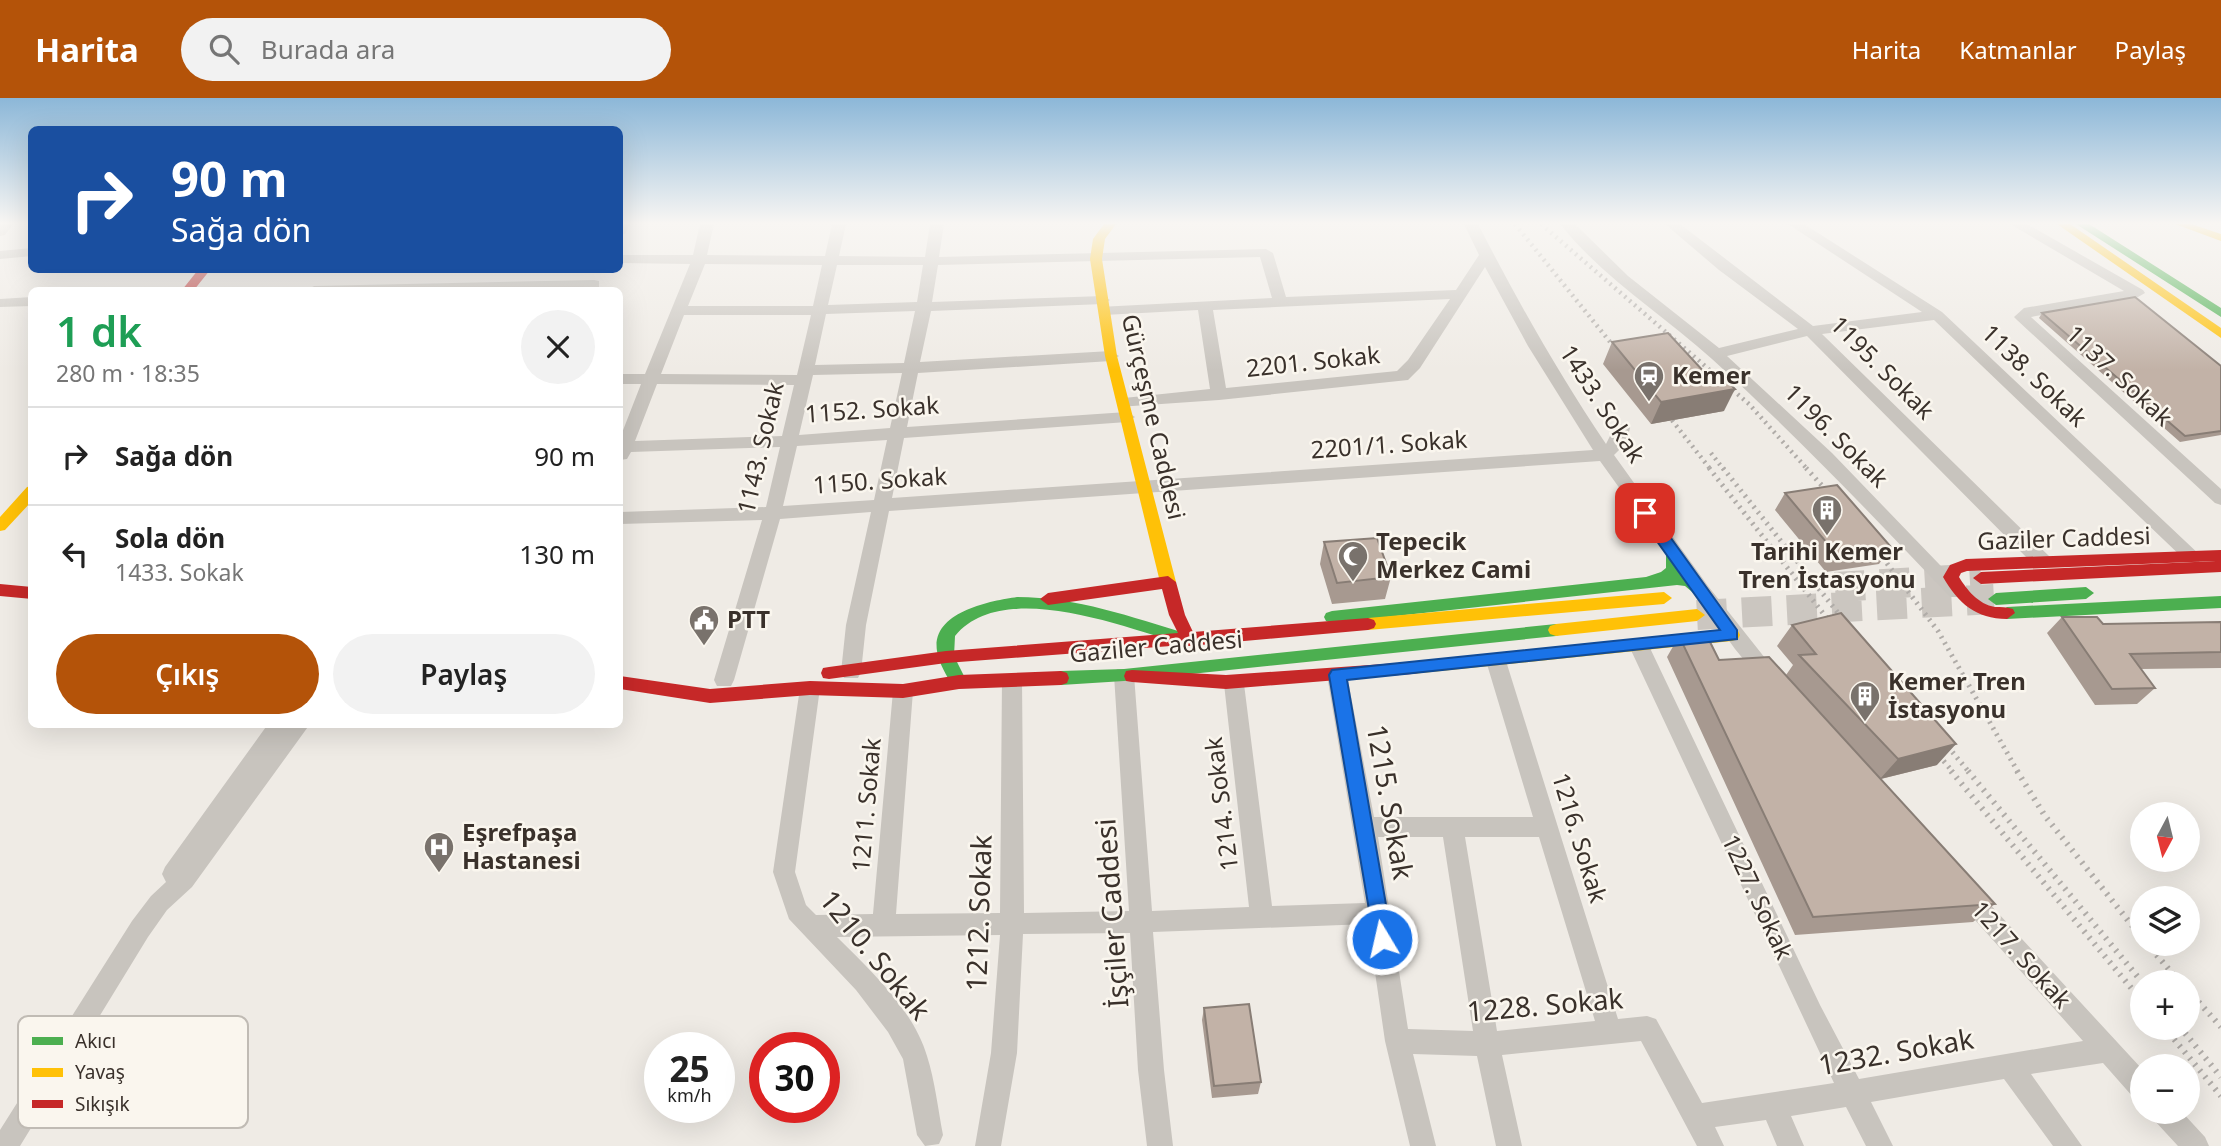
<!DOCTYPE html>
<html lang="tr">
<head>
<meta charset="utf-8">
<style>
	:root { --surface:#fff; --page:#f2f2f2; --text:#222; --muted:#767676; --line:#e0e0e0; --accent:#b45309 }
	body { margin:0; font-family:"Noto Sans",sans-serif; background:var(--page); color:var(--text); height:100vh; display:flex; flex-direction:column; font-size:26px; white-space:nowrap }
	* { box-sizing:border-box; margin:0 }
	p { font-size:23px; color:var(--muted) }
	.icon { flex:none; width:38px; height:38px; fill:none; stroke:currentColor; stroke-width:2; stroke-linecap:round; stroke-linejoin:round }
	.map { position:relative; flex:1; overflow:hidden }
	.side { position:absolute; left:28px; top:189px; width:595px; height:441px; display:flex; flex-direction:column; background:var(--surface); border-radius:10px; box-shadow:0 7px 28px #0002 }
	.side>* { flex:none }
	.hud { position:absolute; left:28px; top:28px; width:595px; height:147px; border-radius:10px; box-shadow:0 7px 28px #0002; background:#1a4fa0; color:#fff; overflow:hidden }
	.needle { width:46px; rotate:187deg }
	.fabs { position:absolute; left:2130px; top:704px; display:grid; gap:14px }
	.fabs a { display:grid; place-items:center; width:70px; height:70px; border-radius:50%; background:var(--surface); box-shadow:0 7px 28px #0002; font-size:35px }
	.speed { position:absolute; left:644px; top:934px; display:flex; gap:14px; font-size:35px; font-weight:700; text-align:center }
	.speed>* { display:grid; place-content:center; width:91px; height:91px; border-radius:50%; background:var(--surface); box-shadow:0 7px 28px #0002; line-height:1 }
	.speed small { font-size:18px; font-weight:400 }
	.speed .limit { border:10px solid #d22; background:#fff; color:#111 }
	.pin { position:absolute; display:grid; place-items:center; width:60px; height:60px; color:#fff; margin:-30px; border-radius:14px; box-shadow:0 4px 10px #0006 }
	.me { position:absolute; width:77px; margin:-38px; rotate:351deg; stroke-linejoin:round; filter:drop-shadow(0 0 5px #0008) }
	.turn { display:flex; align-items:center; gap:24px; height:147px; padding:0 28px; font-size:32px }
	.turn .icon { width:91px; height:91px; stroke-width:2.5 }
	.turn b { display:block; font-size:49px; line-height:60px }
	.round { display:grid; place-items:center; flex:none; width:74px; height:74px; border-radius:37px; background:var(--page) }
	.summary { display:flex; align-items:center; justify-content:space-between; height:119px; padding:0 28px }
	h1 { font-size:42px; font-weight:600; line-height:52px; color:#1e9e55 }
	.button { display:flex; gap:14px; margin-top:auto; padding:14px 28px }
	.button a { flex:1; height:80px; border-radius:42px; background:var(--accent); color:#fff; font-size:28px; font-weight:600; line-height:80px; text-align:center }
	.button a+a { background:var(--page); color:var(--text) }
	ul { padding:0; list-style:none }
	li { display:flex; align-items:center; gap:21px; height:98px; padding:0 28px; border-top:2px solid var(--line) }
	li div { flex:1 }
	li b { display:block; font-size:26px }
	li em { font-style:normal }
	header { display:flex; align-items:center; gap:42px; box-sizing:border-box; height:98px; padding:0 35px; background:var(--accent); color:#fff }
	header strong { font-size:33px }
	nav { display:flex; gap:38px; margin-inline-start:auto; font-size:24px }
	.search { width:490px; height:63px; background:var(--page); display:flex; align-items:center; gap:18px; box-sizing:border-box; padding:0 24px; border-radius:38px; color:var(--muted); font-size:26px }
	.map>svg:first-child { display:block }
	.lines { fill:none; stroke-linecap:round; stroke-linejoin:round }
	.primary-tunnel { stroke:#cbc6c0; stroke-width:30; stroke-dasharray:30 15; stroke-linecap:butt }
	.street { fill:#c8c4be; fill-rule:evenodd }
	.fast { fill:#4caf50; fill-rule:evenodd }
	.slow { fill:#ffc107; fill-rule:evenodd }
	.jam { fill:#c62828; fill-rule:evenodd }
	.rail-far2 { stroke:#b0aca8; stroke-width:4.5; stroke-dasharray:2 4.5; stroke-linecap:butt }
	.rail-far1 { stroke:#b0aca8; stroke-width:5; stroke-dasharray:2 5; stroke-linecap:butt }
	.rail { stroke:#b0aca8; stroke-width:6; stroke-dasharray:2 6; stroke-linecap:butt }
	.wall { fill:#a79990 }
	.shaded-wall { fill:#887d75 }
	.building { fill:#c2b2a7; stroke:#887d75; stroke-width:2 }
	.route { fill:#1a73e8; stroke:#114b97; stroke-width:2 }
	.labels { text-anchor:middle; stroke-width:5; stroke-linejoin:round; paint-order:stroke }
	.street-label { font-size:24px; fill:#3a312b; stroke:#faf6ee }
	.poi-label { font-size:24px; font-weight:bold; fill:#3a312b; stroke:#faf6ee; text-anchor:start }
	.near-street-label { font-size:28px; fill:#3a312b; stroke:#faf6ee }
	.key { fill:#faf6ee; stroke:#c0bbb4; stroke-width:2 }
	.key-label { font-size:19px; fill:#3a312b }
</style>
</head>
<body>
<header>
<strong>Harita</strong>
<div class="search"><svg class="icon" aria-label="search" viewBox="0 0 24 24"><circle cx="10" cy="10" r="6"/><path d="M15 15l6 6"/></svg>Burada ara</div>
<nav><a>Harita</a><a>Katmanlar</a><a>Paylaş</a></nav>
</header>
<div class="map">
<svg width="2221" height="1048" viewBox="0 0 2221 1048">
	<rect width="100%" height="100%" fill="#efebe5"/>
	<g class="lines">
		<path class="primary-tunnel" d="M1835,489L1981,480
			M1697,517L1994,501"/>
		<path class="street" d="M0,126H13L5,137L0,138Z
			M620,126H630L625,136L620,137Z
			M700,126H714L707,157L825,158L832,126H846L839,158L925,159L930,126H944L939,159L1266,151L1273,155L1286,199L1456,192L1479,157L1464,126H1478C1517,202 1558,275 1606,346L1616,326H1628L1630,330L1626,345L1614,357L1708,488L1780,579L1777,585H1763L1735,551L1600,363L889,413L866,527L861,574L858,580H844L841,574L846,527L871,414L780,421L734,582L731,588H717L714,582L762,422L620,426V414L766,409L780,349L631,354L627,361L620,362V340L641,286H620V276H645L690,166L620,165V157H693ZM1260,159L1272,200L1099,209V215L1104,217L1198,212L1210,291L1124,300L1118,301V309L1219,302L1408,282L1420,270L1485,169L1528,248L1593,352L892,400L904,340L1127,324L1135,319L1127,314L907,329L918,275L1111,263L1119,258L1111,253L920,264L931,213L1103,206L1110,202L1103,198L932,204L938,167ZM705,166L822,167L813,208H688ZM837,167H923L917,204L828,207ZM1450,201L1408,262L1397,273L1226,290L1213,212ZM915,213L904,265L815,267L826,216ZM684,217H811L797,277L661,276ZM902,275L890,330L799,337L813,277ZM657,286L794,287L782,338L635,343ZM887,342L874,402L783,408L797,348Z
			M1560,126H1575L1628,178L1719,250L1798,231L1719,172L1665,126H1680L1813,228L1922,214L1788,126H1804L1942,214L2202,459L2199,464H2187L1934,222L1822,236L2050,459L2052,464L2050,469H2036L1807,238L1727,258L1832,355L1966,494L1964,499H1950C1873,418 1795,336 1712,261C1662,216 1602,179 1560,126Z
			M2010,126H2027L2143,192L2145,195L2138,199L2031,219L2221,391V407L2215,405L2017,222L2014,219L2024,210L2124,193Z
			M32,150V158L0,161V153Z
			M594,182L599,183V189L307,192L314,188Z
			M32,199V208L0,209V201Z
			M1639,540L1646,543L1649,548L1820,907L1859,981L2083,943L1958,803L1955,796L1958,789L1966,786L1974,789L2142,971V1003L2133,999L2103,965L2031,976L2082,1048H2053L2004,981L1871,1004L1893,1048H1866L1846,1009L1791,1018L1804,1048H1777L1766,1022L1715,1029L1724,1048H1697L1641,943L1502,957L1522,1048H1496L1477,958L1413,956L1436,1048H1410L1385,943L1368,826L1153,834L1164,972L1173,1048H1147L1138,972L1130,835L1023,836L1017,955L1001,1048H975L991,955L1000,837L837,839C870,872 913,911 927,958C935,983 938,1011 943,1037L939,1046L925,1048L917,1037L903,961L888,934L856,892L789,821L773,774L800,590L803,584H817L820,590L795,774L806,807L816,817L873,816L893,593L896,587H910L913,593L896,816L1000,815L1002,582L1005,576H1019L1022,582L1024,815L1129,813L1114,577L1117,571H1131L1134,577L1152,813L1249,809L1224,586L1227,580H1241L1244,586L1272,808L1365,805L1327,577L1330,571H1344L1347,577L1374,719H1533L1486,563L1489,557H1503L1506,563L1618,921L1647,918L1656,921L1702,1005L1834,985L1629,548L1632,543ZM1378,739H1443L1473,933L1408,931ZM1465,739H1539L1595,923L1497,933Z
			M268,626H310L192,789L167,812L148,839L20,1048H0V1032L132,823L151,798L166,784L162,776L165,769Z
			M2150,1013H2181L2205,1039L2209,1048H2178L2154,1022Z"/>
		<path class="fast" d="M2076,126H2089L2221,210V219Z
			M1673,448L1680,453L1679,476C1692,478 1703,482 1710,494L1707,498H1697L1685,488L1677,487L1332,525L1326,523L1324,519L1326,515L1332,513L1646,479L1661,474L1666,470V453Z
			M2086,489L2094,495L2086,501L1996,507L1988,501L1996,495Z
			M2221,498V510L2007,521L1999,515L2007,509Z
			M1017,499C1077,499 1131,519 1188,536L1194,538L1196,542L1194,546L1188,548C1129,531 1003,479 955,538L954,558L967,584L965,589H953C947,578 939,566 937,553C931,514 990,503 1017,499Z
			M1556,526L1562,528L1564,532L1562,536L1556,538L1124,583L1061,587L1055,585L1053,580L1055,575L1061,573L1124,571Z"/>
		<path class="slow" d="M1104,126H1116L1105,141L1102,161L1117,258L1176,484L1168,490L1160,484L1105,258L1090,161L1093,141Z
			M2057,126H2070L2221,230V240Z
			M2175,126H2191L2221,136V143Z
			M32,388V403L5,432L0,433V419L27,389Z
			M1664,494L1672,500L1664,506L1368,532L1362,530L1360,526L1362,522L1368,520Z
			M1697,511L1705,517L1697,523L1556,538L1550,536L1548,532L1550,528L1556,526Z
			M1732,531L1738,533L1740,537L1738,541L1732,543L1412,576L1406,575L1404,570L1406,565L1412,564Z"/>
		<path class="jam" d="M198,172H210L194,192H182Z
			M2221,452V474L1981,486L1973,480L1981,474L2216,463L1967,473L1961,475L1959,479C1967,492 1978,506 1995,509C2001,509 2006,509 2013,511L2015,515L2007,521C1976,521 1958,505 1943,479L1950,467L1966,461Z
			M1168,478L1176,484L1185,517L1193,534L1368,520L1374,522L1376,526L1374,530L1368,532L1189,548L1184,547L946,565L829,581L823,580L821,575L823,570L829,569L946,553L1178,535L1169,517L1162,491L1048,507L1040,501L1048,495Z
			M0,486L32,489V501L0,498Z
			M1412,564L1418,565L1420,570L1418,575L1412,576L1226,591L1132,584L1126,583L1124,578L1126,573L1132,572L1226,577Z
			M1061,573L1067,575L1069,580L1067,585L1061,587L959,591L903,600L810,597L710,605L620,591V578L710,591L810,583L903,586L959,577Z"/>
		<path class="rail-far2" d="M1515,126L1623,260
			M1541,126L1749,306L1808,372
			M1660,307L1711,372
			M1711,355L1724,372"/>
		<path class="rail-far1" d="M1709,370L1837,533
			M1723,370L1850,530
			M1806,370L1836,403
			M1870,443L1938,533L2018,674
			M1939,638L1969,674
			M1930,647L1953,674"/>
		<path class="rail" d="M1951,673L2142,903
			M1968,673L2142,884
			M2017,673L2045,718L2142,840
			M2146,845L2180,884
			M2188,892L2221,929
			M2164,929L2221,998
			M2180,929L2221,979"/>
	</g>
	<path class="wall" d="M2042,215L2221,268V337L2180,344L2039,220Z
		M1612,244L1724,313L1651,326L1603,266Z
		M1785,395L1891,449L1879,466L1826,474L1775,412Z
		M1324,444L1391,479L1385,501L1332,506L1320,466Z
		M2062,519L2103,526L2221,524V570L2141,571L2155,590L2137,606L2095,607L2047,535Z
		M1792,527L1937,667L1881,681L1995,806L1973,824L1795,837L1667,559L1679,538L1719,562L1786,577L1793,567L1777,548Z
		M1204,910L1261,984L1258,996L1212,1000L1202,922Z"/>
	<path class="shaded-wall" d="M1735,291L1724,313L1651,326L1661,304Z
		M1956,646L1937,667L1880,681L1898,661Z"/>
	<path class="building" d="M2135,199L2221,268V333L2185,338L2042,215Z
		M1668,235L1705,275L1717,273L1735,291L1661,304L1612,244Z
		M1837,387L1891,449L1837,457L1785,395Z
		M1377,440L1391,479L1337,485L1324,444Z
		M1841,515L1956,646L1898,661L1799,557L1816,556L1792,527Z
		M2062,519H2097L2103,526L2221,524V554L2130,556L2155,590L2112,591Z
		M1706,536L1719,562L1769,559L1995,806L1813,819L1679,538Z
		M1249,906L1261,984L1214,988L1204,910Z"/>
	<linearGradient id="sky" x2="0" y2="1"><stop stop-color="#8cb7d8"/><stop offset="0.46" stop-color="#f8f6f3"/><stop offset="1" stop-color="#f8f6f3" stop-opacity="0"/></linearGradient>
	<rect width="2221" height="272" fill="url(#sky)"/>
	<path class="route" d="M1645,410L1650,411L1737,532V541L1347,582L1392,841L1389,847L1382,850L1375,847L1329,577L1332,572L1720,532L1639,418L1637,415Z"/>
	<defs>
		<g id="station-pin" transform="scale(1.575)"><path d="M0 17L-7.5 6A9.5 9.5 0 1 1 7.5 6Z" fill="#79726c" stroke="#faf6ee"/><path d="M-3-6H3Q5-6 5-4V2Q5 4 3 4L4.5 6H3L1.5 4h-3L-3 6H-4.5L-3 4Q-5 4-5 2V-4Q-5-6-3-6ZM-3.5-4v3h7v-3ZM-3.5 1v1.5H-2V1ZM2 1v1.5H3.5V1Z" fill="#fff"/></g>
		<g id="building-pin" transform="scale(1.575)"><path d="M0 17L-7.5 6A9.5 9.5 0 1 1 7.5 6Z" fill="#79726c" stroke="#faf6ee"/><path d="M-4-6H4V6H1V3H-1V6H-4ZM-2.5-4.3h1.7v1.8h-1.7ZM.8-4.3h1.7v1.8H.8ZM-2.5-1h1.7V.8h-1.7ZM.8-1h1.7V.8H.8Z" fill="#fff"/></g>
		<g id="mosque-pin" transform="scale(1.575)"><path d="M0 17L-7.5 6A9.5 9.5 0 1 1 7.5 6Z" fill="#79726c" stroke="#faf6ee"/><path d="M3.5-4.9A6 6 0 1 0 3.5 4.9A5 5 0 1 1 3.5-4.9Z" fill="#fff"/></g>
		<g id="civic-pin" transform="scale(1.575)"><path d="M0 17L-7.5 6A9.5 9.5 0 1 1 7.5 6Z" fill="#79726c" stroke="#faf6ee"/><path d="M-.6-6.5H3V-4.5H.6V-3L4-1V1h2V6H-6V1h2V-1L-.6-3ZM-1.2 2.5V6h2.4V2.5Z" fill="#fff"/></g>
		<g id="hospital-pin" transform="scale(1.575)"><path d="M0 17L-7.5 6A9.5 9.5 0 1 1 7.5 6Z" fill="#79726c" stroke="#faf6ee"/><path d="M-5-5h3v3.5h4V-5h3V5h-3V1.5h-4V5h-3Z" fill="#fff"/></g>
	</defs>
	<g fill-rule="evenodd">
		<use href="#station-pin" x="1649" y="278"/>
		<use href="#building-pin" x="1827" y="412"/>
		<use href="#mosque-pin" x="1353" y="458"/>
		<use href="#civic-pin" x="704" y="522"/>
		<use href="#building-pin" x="1865" y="598"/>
		<use href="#hospital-pin" x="439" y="749"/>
	</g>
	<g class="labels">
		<g class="street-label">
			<text transform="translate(1313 264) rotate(-6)" y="8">2201. Sokak</text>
			<text transform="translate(1882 270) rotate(45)" y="8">1195. Sokak</text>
			<text transform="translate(2034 278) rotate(44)" y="8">1138. Sokak</text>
			<text transform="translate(2119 278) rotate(43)" y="8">1137. Sokak</text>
			<text transform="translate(1602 306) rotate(57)" y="8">1433. Sokak</text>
			<text transform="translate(872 312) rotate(-4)" y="8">1152. Sokak</text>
			<text transform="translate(1153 319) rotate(77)" y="8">Gürçeşme Caddesi</text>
			<text transform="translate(1836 338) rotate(45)" y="8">1196. Sokak</text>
			<text transform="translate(1389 347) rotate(-4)" y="8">2201/1. Sokak</text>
			<text transform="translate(761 350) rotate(-77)" y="8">1143. Sokak</text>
			<text transform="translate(880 383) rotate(-4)" y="8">1150. Sokak</text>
			<text transform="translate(2064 441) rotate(-2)" y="8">Gaziler Caddesi</text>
			<text transform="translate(1156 549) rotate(-5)" y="8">Gaziler Caddesi</text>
			<text transform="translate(1222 706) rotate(-97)" y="8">1214. Sokak</text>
			<text transform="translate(867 707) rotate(-85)" y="8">1211. Sokak</text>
			<text transform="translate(1579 740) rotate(73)" y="8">1216. Sokak</text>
			<text transform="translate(1757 799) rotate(65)" y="8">1227. Sokak</text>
			<text transform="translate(2021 857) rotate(48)" y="8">1217. Sokak</text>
		</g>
		<g class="poi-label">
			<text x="1672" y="286">Kemer</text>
			<text x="1376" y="452">Tepecik<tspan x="1376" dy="28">Merkez Cami</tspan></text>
			<text x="1827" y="462" text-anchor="middle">Tarihi Kemer<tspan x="1827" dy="28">Tren İstasyonu</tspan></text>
			<text x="727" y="530">PTT</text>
			<text x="1888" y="592">Kemer Tren<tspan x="1888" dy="28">İstasyonu</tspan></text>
			<text x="462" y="743">Eşrefpaşa<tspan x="462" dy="28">Hastanesi</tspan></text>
		</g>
		<g class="near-street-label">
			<text transform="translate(1390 704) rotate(80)" y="10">1215. Sokak</text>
			<text transform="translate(979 815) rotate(-88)" y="10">1212. Sokak</text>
			<text transform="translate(1112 815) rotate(-94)" y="10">İşçiler Caddesi</text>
			<text transform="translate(875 857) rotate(51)" y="10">1210. Sokak</text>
			<text transform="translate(1545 907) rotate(-5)" y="10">1228. Sokak</text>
			<text transform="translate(1896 954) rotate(-10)" y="10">1232. Sokak</text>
		</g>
	</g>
	<rect x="18" y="918" width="230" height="112" rx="10" class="key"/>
	<rect x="32" y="939" width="31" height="8" fill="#4caf50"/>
	<rect x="32" y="970" width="31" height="9" fill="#ffc107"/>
	<rect x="32" y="1002" width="31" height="8" fill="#c62828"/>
	<g class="key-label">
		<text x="75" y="950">Akıcı</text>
		<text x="75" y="981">Yavaş</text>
		<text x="75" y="1013">Sıkışık</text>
	</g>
</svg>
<div class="fabs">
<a><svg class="needle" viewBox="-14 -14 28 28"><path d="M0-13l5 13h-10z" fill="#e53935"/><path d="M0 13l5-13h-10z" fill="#767676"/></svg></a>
<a><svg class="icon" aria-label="layers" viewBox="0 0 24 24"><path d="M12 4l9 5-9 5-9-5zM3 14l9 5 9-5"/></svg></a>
<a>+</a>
<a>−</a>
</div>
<div class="speed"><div>25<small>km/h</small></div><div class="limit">30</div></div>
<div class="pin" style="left:1645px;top:415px;background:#d93025"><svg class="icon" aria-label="arrive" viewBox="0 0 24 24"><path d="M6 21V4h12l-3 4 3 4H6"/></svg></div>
<svg class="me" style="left:1382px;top:841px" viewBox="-20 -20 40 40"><circle r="17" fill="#1a73e8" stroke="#fff" stroke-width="3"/><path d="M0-11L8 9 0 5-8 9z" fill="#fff"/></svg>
<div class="hud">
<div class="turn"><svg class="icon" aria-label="right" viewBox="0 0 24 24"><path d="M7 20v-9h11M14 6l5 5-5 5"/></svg><div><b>90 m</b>Sağa dön</div></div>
</div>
<section class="side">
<div class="summary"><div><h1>1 dk</h1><p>280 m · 18:35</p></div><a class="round"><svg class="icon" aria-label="close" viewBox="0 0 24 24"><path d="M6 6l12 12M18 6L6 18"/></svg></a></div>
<ul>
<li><svg class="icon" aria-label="right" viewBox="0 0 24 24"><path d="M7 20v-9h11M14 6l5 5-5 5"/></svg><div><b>Sağa dön</b></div><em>90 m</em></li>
<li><svg class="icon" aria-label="left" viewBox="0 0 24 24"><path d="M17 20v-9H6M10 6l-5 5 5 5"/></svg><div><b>Sola dön</b><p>1433. Sokak</p></div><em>130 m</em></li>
</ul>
<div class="button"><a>Çıkış</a><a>Paylaş</a></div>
</section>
</div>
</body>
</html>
